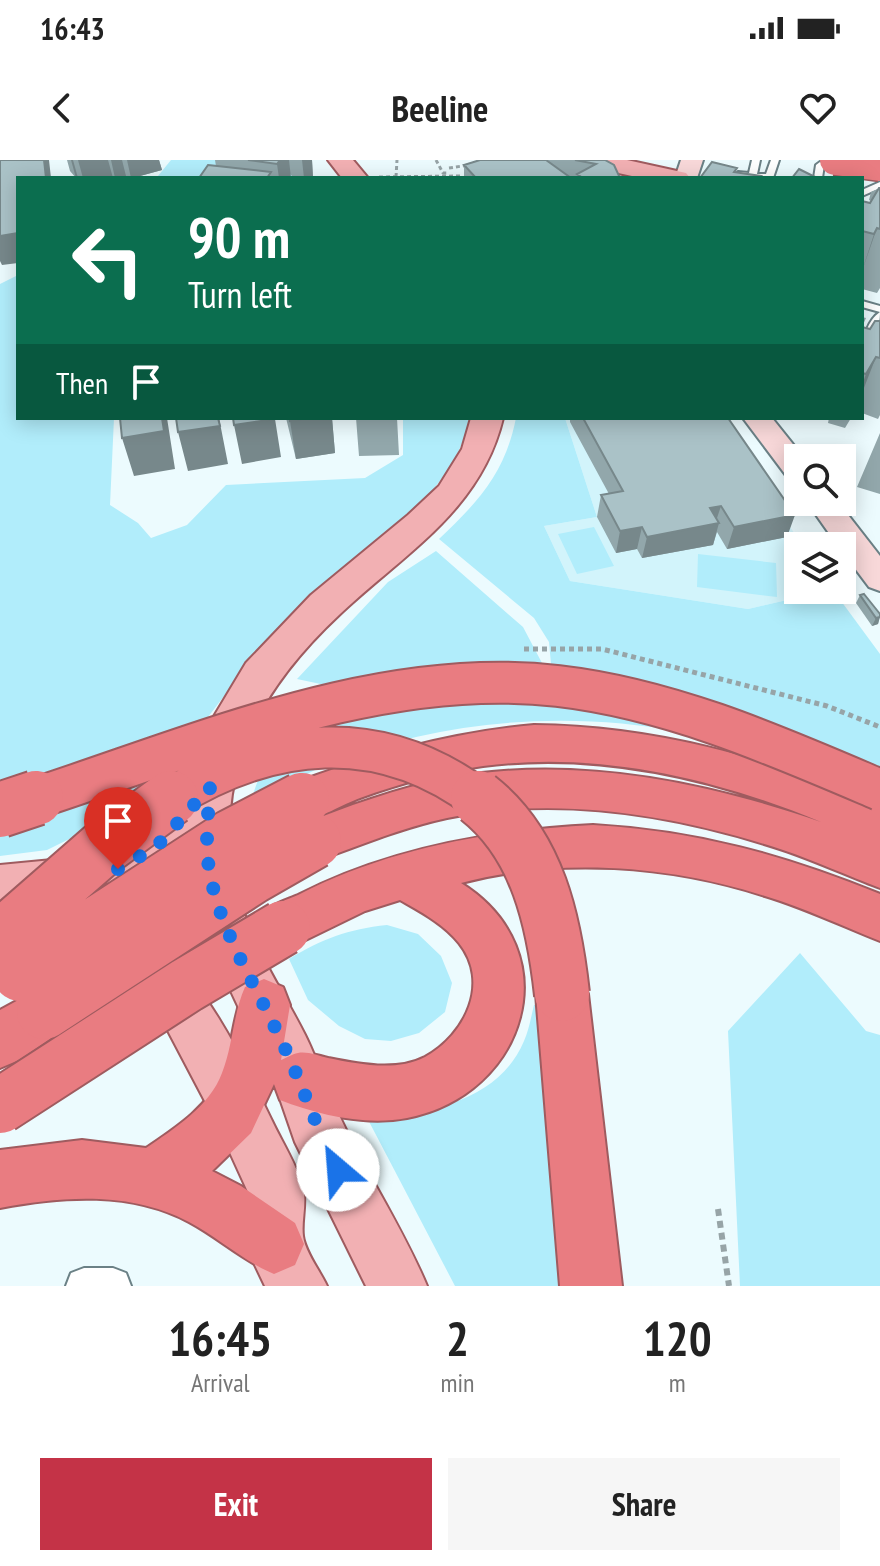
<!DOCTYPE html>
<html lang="en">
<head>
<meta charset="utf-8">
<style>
	:root { --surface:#fff; --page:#f6f6f6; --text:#222; --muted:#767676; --accent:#c43347 }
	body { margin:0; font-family:"PT Sans Narrow",sans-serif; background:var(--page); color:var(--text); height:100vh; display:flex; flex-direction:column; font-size:30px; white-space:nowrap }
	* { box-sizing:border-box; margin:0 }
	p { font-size:26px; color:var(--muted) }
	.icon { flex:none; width:44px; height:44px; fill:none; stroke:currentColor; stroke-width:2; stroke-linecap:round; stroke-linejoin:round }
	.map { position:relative; height:1126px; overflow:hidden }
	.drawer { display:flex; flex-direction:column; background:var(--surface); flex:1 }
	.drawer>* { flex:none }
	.hud { position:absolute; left:16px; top:16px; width:848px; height:244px; border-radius:0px; box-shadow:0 4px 20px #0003; background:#0b6e4f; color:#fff; overflow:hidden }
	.controls { position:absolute; left:784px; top:284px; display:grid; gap:16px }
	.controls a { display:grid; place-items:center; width:72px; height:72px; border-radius:0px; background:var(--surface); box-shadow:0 4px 20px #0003; font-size:40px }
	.pin { position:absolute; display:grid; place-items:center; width:68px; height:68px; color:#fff; margin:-82px -34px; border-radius:50% 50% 50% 0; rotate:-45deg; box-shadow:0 0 8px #0007 }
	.pin .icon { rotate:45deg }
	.me { position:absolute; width:88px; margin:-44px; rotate:333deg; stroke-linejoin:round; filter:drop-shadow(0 0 6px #0008) }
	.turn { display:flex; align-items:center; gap:28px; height:168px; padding:0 40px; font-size:36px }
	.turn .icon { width:104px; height:104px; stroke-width:2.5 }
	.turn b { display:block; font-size:56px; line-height:68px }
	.then { display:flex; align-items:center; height:76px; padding:0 40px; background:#0003; gap:16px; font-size:30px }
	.eta { display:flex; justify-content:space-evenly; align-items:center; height:136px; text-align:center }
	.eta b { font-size:48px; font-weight:700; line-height:56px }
	.action { display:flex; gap:16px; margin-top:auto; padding:16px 40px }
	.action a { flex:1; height:92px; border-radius:0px; background:var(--accent); color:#fff; font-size:32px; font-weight:700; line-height:92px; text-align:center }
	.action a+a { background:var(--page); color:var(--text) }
	.status { display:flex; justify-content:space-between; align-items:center; height:56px; padding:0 40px; background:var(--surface); direction:ltr }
	.status svg { height:22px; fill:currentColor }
	header { display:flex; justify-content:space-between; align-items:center; height:104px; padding:0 40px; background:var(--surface); font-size:36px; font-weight:700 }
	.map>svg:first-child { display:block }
	.built { fill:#d2f4fb }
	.green { fill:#b1edfb }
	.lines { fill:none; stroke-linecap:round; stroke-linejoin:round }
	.lane-casing { stroke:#6b8186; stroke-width:4 }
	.street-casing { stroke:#6b8186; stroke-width:4 }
	.secondary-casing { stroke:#6b8186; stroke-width:4 }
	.primary-casing { stroke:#9f5b5f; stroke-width:4 }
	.highway-casing { stroke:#9f5b5f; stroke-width:4 }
	.path-far2 { stroke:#97a4a7; stroke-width:3; stroke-dasharray:4 3; stroke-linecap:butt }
	.path-far1 { stroke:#97a4a7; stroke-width:5; stroke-dasharray:5 4; stroke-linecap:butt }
	.path { stroke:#97a4a7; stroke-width:6; stroke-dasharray:7 5; stroke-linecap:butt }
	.lane { fill:#fff; fill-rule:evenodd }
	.street { fill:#fff; fill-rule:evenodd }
	.secondary { fill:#f8d8d9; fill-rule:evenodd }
	.primary { fill:#f2b0b3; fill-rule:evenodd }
	.highway { fill:#e97c81; fill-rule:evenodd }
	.highway-bridge-far2-casing { stroke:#9f5b5f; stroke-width:33; stroke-linecap:butt }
	.highway-bridge-far1-casing { stroke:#9f5b5f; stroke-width:44; stroke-linecap:butt }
	.highway-bridge-casing { stroke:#9f5b5f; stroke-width:58; stroke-linecap:butt }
	.highway-bridge-far2 { stroke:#e97c81; stroke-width:30 }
	.highway-bridge-far1 { stroke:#e97c81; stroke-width:40 }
	.highway-bridge { stroke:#e97c81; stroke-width:54 }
	.wall { fill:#92a7ab }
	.shaded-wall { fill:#77888b }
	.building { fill:#aac2c7; stroke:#77888b; stroke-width:2 }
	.route { stroke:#1a73e8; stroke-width:14; stroke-dasharray:0 25.2 }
</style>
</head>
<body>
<div class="status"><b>16:43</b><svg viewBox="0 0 49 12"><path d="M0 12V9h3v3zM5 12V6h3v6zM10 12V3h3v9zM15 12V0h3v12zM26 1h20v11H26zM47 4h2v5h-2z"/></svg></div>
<header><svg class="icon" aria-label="back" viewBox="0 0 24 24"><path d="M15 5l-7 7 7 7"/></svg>Beeline<svg class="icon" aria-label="heart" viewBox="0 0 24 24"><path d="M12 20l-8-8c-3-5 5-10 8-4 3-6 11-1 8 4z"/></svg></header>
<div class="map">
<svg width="880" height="1126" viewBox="0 0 880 1126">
	<rect width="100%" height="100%" fill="#ecfbfe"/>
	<path class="built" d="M565,258H716L803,386H798V411L787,415L800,437L748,449L570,421L544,366L597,357Z"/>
	<path class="green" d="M171,0H294L298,18L158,16Z
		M18,115V258H114L110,345L138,363L151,378L187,365L226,325L365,318L403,295V258H469C464,289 448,312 428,336L260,489L166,612L126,651L47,690L0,696V124Z
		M516,258H565L597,357L544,366L570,421L748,449L800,437L786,414L798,411V430H833L880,494V626C814,609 748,586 681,572C562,549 428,561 317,609C294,620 271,635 248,648L285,545L551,504L549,482L534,458L439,379C479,341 505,313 516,258Z
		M594,367L614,406L577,414L558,374Z
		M436,391L523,467L542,503L344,529L297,519L388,422Z
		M698,394L776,403L777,437L697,427Z
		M387,765L418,774L441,796L452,823L445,852L419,873L391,881L365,879L339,866L308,840L289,799C322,779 348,769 387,765Z
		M800,793L866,871L880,875V1126H740L728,871Z
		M548,843L561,1126H455L364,952C423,956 498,943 524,881C529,870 531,857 534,845Z"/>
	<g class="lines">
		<g class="lane-casing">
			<path id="lane" d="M752,0H760L757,14H766L771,0H779L773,18L738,16V12L749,13Z
				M820,2L824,5L822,18H814L816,5Z
				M880,22V28L862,36V30Z
				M862,141L880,146V152L862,147Z
				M880,152C880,167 874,186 862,194C862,179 868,160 880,152Z"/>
		</g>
		<g class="street-casing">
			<path id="street" d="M84,1108H113L126,1113L131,1126H66L71,1113Z"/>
		</g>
		<g class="secondary-casing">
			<path id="secondary" d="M681,0H703L697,18H675Z
				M743,258H772L804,298H798V321L788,318Z
				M807,342H838L880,396V431L869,427L842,391V386H838Z"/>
		</g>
		<g class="primary-casing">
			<path id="primary" d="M328,0H353L368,18H342Z
				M579,0H627L686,13L690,18H641L582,5Z
				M471,258H503C481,350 405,393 340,454C250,538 203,633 245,756C259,797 286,837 305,875C318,901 326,928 338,953C365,1012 402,1066 427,1126H366L295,982L276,927L200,765L187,717L184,690C136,740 66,745 0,747V705L94,696L113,691L147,667L191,617L210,563L246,503L311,435L408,355L439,326L462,289Z
				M107,755C193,788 234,883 272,961C282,982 296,1004 303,1027C307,1043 301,1061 303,1076C305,1092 320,1111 327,1126H265L245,1084L248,1032L217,964L166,867L151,847L120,815L90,794L83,778L90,762Z"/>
		</g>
		<g class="highway-casing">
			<path id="highway" d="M534,565C655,566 767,598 880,644V728C848,716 816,701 783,690C677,655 559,635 447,658C401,668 358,686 314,702L297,696L290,681L297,666C346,647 397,628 449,618C574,595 703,621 821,662C714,618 599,591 483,606C441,612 399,624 360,638C343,644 320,659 303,660C298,660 290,656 286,654L279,640L286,626C367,596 447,573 534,565Z
				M593,665C697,671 784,695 880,734V781C842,766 805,748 765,736C669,705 560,697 461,723C571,792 526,935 407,958C366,966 318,955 280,940L274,924L251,973L212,1011L241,1026L295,1063L304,1084L295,1105L274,1114C243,1101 219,1078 189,1062C131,1031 63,1036 0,1048V990L82,980L146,988C174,969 210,946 222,913C233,885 233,854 245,827L264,819L283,827L290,845L281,900C286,898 292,894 298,893C307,891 319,896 328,898C358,904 396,912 425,897C465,875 491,823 459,783C444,764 421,752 400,740L365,751L283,791L265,785L258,768C260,764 262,755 265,751C272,744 289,739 298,735C389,688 491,670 593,665Z
				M562,809L581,816L588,834L622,1126H560L536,834L543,816Z
				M44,826L63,834L71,852L63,870L19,900L0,908V850Z"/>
		</g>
		<path class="path-far2" d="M436,0L443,13H447
			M449,8L469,5
			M379,17L462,16
			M396,17L397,0"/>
		<path class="path-far1" d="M524,489H602L827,546L880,567"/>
		<path class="path" d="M718,1049L729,1126"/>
		<use href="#lane" class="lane"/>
		<use href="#street" class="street"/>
		<use href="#secondary" class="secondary"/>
		<use href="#primary" class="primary"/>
		<use href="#highway" class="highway"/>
		<g class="highway-bridge-far2-casing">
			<path id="highway-bridge-far2" d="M835,0L880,6"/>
		</g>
		<g class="highway-bridge-far1-casing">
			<path id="highway-bridge-far1" d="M30,640C197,586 379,505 558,526C671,539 777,586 880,630
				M168,640C270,576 380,564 480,640"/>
		</g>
		<g class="highway-bridge-casing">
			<path id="highway-bridge" d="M478,638C538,685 554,762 562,834
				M0,650L36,638
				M0,778L103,688L171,638
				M20,814L231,677L302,640
				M44,852L253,716L314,681
				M0,946L187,825L283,768"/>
		</g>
		<use href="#highway-bridge-far2" class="highway-bridge-far2"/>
		<use href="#highway-bridge-far1" class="highway-bridge-far1"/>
		<use href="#highway-bridge" class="highway-bridge"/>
	</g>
	<path class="wall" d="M67,0H159L162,10L140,16V18H128L126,16L125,17V18H76L70,11Z
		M215,0H312L313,18H294L290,14L291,18H199L216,6Z
		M479,0H605L620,18H464V5Z
		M880,28V128L877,133L862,129V41L870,43L871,41L869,40L871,32Z
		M862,157L866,158L862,167L870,169L880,161V255L878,259L862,253Z
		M286,258H332L335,293L296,299Z
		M356,258H397L399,295L359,296Z
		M570,258H728L787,377L727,389L717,372L713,385L642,398L637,389L616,393L597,357L601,335L609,334L570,262Z
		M829,258H851L845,268L828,263Z
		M880,273V334L857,327Z
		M860,435L880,454L878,464L872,466L856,443Z"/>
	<path class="shaded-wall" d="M44,0H49L51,18H46Z
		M71,0H73L78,18H76Z
		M78,0H108L113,18H83Z
		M111,0H122L126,16L125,17V18H115Z
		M127,0H159L162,10L140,16V18H131Z
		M280,0H289L291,18H279L277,4Z
		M302,0H312L313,18H304Z
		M877,68L862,111L874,74Z
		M18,73V103L2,105L0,101V76Z
		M876,197L862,233V225L866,214Z
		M162,258H167L175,309L134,316L122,278Z
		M219,258L228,304L188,311L178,272Z
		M308,258H332L335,293L296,299L290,261Z
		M275,259L281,297L242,304L234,265Z
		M721,346L715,364L719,363L713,385L642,398L647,377L710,348Z
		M795,355L787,377L727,389L734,367Z
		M642,367L637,389L616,393L620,371Z
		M880,457L878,464L872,466L876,458Z"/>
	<path class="building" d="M0,0H44L46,18H18V73L0,76Z
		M248,0H280L277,4Z
		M480,0H546L571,18H476L464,5Z
		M575,0H605L614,5L620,18H583L577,14L596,4Z
		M712,2L737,8L734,12L761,16L759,18H700Z
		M208,5L271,12L267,18H199Z
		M799,9L817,18H792Z
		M879,28H880V69L877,68L874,74L862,71V41L870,43Z
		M875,161H880V198L876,197L866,214L862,213V167L870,169Z
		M120,258H162L164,271L122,278Z
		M176,258H218L220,266L178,272Z
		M233,258H275V259L234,265Z
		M290,258H308L290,261Z
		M583,258H728L795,355L734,367L721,346L710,348L719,363L647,377L642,367L620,371L601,335L623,331Z
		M864,434L880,454V457L876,458L860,435Z"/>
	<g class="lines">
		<path class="route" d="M118,709L156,687L210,627C208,657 204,689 211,719C223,775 255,824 279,876C301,920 315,966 338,1010"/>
	</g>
</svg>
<div class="controls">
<a><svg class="icon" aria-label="search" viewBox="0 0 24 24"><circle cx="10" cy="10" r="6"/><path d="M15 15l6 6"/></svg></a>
<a><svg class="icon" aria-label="layers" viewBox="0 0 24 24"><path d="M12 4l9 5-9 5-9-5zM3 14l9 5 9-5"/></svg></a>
</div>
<div class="pin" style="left:118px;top:709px;background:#d93025"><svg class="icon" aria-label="arrive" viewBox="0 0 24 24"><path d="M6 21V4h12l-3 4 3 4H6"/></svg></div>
<svg class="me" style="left:338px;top:1010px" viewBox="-20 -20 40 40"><circle r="19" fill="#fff"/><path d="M0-13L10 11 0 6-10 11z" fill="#1a73e8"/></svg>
<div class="hud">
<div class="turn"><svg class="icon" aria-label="left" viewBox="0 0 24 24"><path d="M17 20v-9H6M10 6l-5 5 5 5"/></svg><div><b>90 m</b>Turn left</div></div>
<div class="then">Then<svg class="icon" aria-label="arrive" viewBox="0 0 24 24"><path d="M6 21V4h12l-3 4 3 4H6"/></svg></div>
</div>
</div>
<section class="drawer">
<div class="eta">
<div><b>16:45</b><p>Arrival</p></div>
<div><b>2</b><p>min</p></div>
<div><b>120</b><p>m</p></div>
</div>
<div class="action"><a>Exit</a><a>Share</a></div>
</section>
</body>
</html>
